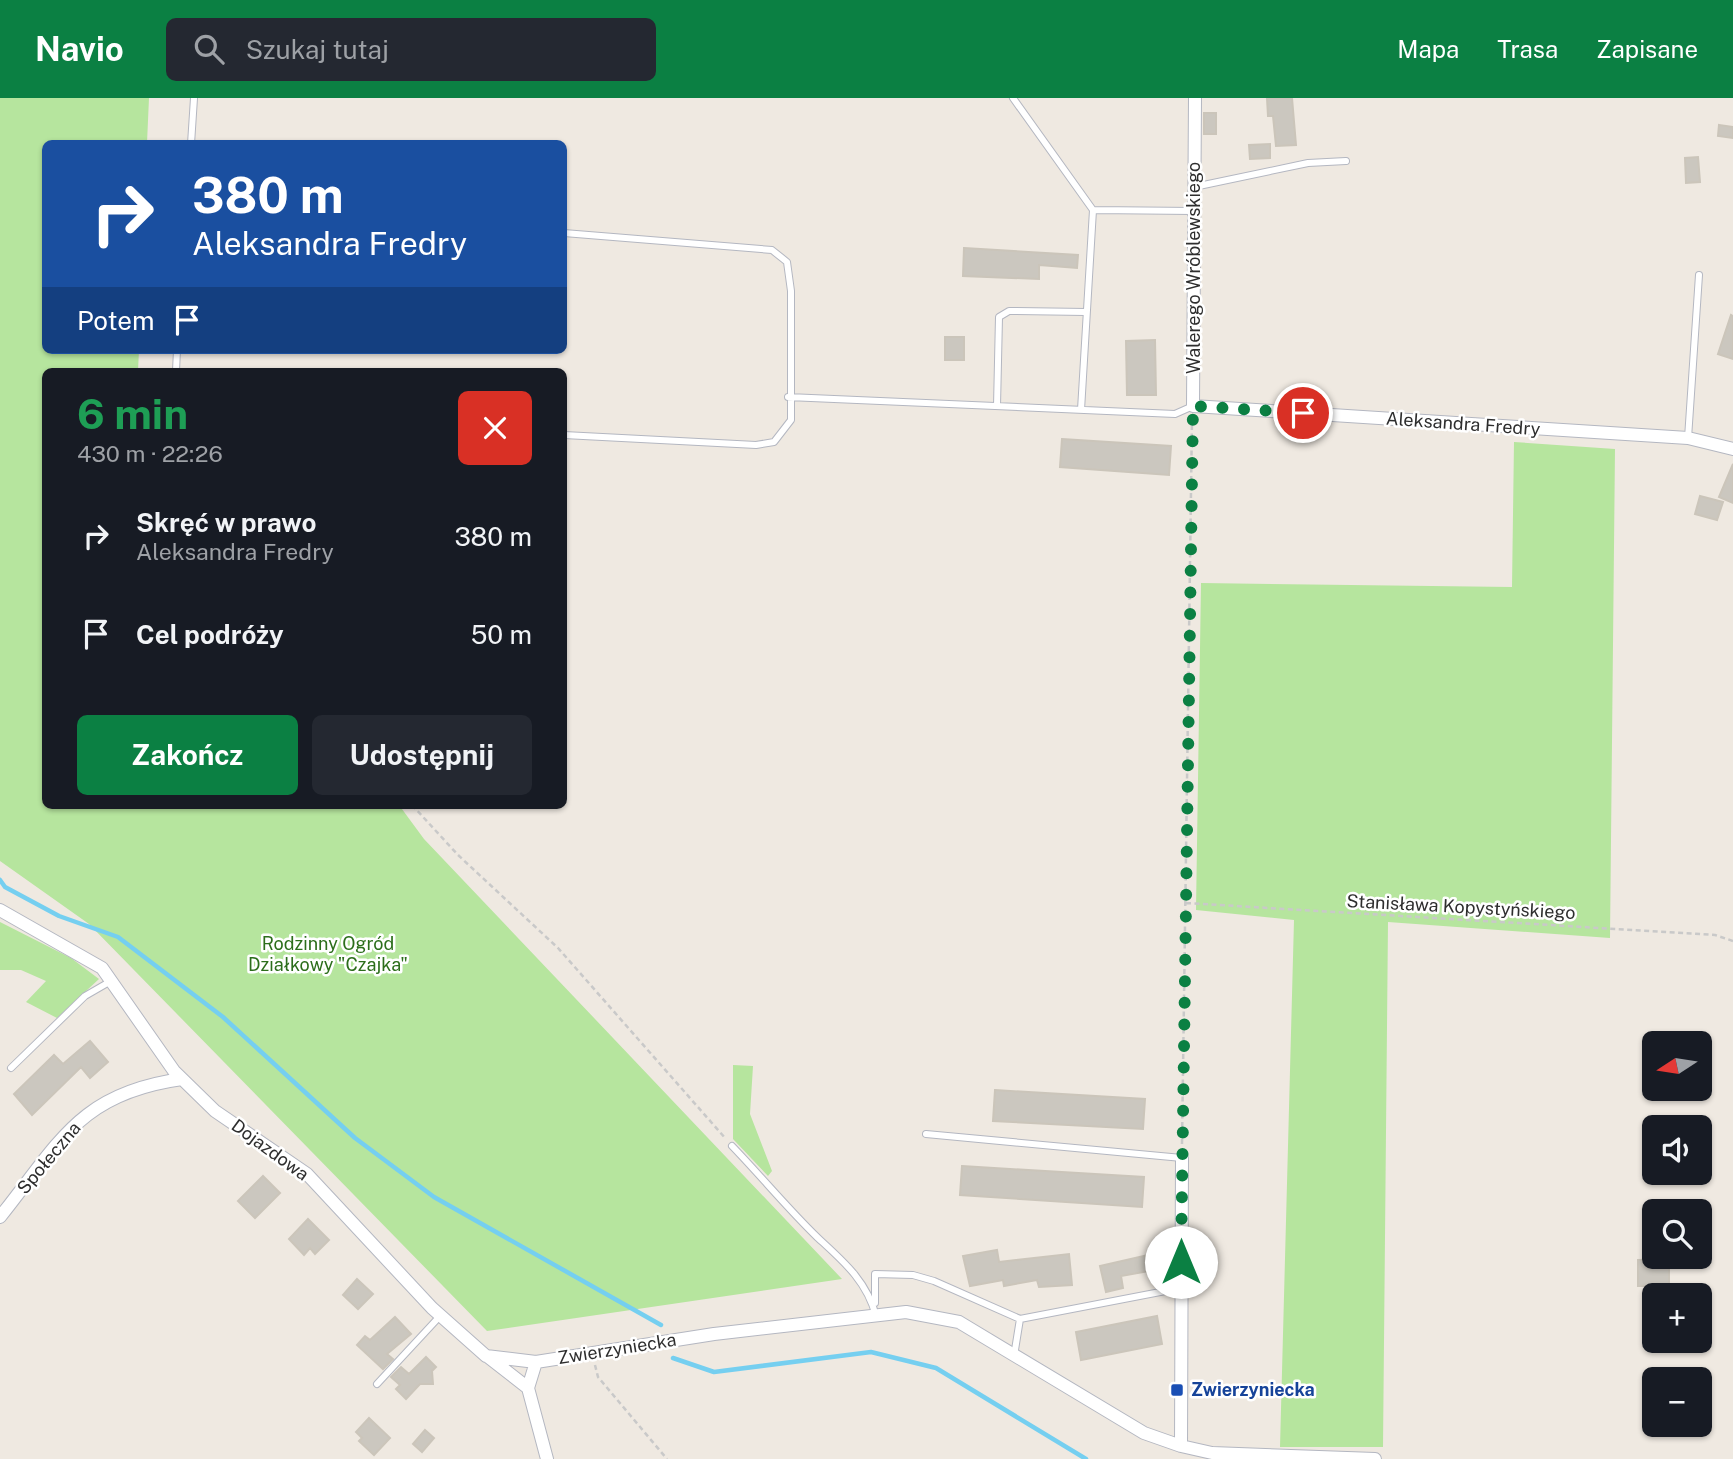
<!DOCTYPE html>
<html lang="pl">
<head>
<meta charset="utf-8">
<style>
	:root { --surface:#171b24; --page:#242831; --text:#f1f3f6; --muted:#9ea1a6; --accent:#0b8043 }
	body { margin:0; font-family:"Public Sans",sans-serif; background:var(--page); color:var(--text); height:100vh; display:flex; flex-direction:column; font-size:26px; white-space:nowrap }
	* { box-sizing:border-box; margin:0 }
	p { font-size:23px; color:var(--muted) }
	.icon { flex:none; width:38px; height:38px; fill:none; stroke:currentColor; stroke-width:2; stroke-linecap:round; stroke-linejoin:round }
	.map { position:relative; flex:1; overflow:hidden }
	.drawer { position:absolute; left:42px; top:270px; width:525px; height:441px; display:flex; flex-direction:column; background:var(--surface); border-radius:10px; box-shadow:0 2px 5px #0004 }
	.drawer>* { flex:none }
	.guide { position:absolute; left:42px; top:42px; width:525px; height:214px; border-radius:10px; box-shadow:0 2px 5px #0004; background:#1a4fa0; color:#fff; overflow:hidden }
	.needle { width:46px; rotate:258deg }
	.buttons { position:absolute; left:1642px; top:933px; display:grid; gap:14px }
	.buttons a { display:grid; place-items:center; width:70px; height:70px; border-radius:10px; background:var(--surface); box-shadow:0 2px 5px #0004; font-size:35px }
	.pin { position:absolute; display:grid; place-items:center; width:60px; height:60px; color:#fff; margin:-30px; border:4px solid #fff; border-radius:50%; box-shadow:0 2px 7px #0007 }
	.me { position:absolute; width:77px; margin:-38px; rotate:0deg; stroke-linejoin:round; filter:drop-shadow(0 0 5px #0008) }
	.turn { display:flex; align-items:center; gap:24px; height:147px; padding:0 35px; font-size:32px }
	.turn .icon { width:91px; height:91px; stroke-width:2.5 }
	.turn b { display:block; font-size:49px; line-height:60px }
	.then { display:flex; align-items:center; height:66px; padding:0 35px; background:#0003; gap:14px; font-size:26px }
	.round { display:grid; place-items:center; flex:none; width:74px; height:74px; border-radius:10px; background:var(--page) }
	.summary { display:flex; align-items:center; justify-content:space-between; height:119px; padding:0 35px }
	h1 { font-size:42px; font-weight:700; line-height:52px; color:#1e9e55 }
	.button { display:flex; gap:14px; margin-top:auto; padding:14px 35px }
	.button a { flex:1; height:80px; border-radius:10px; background:var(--accent); color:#fff; font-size:28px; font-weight:700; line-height:80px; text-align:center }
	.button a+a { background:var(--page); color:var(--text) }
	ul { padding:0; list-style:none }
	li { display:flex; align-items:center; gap:21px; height:98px; padding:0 35px }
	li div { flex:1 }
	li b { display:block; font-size:26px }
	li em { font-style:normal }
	header { display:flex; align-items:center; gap:42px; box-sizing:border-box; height:98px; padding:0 35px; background:var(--accent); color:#fff }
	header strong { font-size:33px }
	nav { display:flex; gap:38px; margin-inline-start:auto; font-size:24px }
	.search { width:490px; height:63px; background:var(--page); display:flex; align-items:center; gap:18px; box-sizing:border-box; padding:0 24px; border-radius:10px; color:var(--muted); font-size:26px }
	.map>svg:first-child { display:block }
	.green { fill:#b6e59e }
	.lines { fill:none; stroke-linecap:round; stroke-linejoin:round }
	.stream { stroke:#75cff0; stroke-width:4.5 }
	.building { fill:#cbc7bf; stroke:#cbc5ba; stroke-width:2 }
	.service-casing { stroke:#b4b7c1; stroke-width:8 }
	.minor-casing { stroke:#b4b7c1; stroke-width:14 }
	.path { stroke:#c9c9c9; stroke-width:2.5; stroke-dasharray:5 3.5; stroke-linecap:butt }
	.service { stroke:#fff; stroke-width:6 }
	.minor { stroke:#fff; stroke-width:12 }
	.route { stroke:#0b8043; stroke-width:12; stroke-dasharray:0 21.6 }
	.transit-dot { fill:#1a4fb4; stroke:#fff; stroke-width:2.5 }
	.labels { text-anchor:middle; stroke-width:5; stroke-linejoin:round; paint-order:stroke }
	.street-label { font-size:18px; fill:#2e2e2e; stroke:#fff }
	.park-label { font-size:18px; fill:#2c6e1b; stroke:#fff }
	.transit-label { font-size:18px; font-weight:bold; fill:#164399; stroke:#fff; text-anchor:start }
</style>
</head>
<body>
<header>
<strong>Navio</strong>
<div class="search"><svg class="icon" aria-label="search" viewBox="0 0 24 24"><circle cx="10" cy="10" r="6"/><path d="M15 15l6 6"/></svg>Szukaj tutaj</div>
<nav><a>Mapa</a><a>Trasa</a><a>Zapisane</a></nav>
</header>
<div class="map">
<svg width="1733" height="1361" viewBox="0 0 1733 1361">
	<rect width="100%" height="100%" fill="#efe9e1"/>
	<path class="green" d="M0,0H149L147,45L46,46V252H139L138,273H46V707H399L424,741L842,1181L487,1233L89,826L0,763Z
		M1514,344L1615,351L1610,840L1388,824L1383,1349H1280L1294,822L1196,812L1201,485L1512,489Z
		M0,824L71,860L99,881L57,920L26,904L46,883L21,872H0Z
		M733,967L753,968L750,1016L772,1073L768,1078L733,1041Z"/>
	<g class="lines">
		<path class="stream" d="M0,782L5,789L59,818L118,839L223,919L355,1040L434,1099L661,1227
			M673,1260L714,1274L871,1254L936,1270L1086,1361"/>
	</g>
	<path class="building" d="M1267,0H1292L1296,47L1276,48L1273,18H1268Z
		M1204,15H1216V36H1204Z
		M1719,27L1733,29V40L1718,38Z
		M1270,46V60L1250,61L1249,47Z
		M1698,59L1700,84L1686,85L1685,60Z
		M964,150L1078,157L1077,170L1039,167V181L963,178Z
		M1731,217L1733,218V261L1718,256Z
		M945,239H964V262H945Z
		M1155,242L1156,297H1127L1126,243Z
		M1062,341L1171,348L1169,377L1060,369Z
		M1733,366V405L1719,399Z
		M1700,398L1723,404L1717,422L1695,416Z
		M90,943L108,964L90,980L81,969L32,1017L14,996L54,957L63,966Z
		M995,992L1145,1001L1143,1031L993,1023Z
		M962,1068L1144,1079L1142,1109L960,1097Z
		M263,1078L280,1095L255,1120L238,1103Z
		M308,1121L329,1142L315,1156L310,1150L304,1157L289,1141Z
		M997,1152L999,1164L1069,1156L1072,1187L1039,1189L1037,1182L1004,1188L1003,1182L970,1188L963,1158Z
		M1157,1155L1160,1171L1121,1178L1123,1190L1106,1194L1100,1168Z
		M1669,1161V1188H1638V1162Z
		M357,1181L373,1196L358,1211L343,1197Z
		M1157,1218L1162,1246L1081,1262L1076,1234Z
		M395,1219L411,1236L387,1256L393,1261L383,1271L357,1247L365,1238L370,1242Z
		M426,1259L436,1269L432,1273L433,1286H420L406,1301L396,1291L400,1287L391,1279L401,1269L409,1276Z
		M369,1320L390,1340L374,1357L359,1343L362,1340L356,1334Z
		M425,1332L434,1340L422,1354L413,1346Z"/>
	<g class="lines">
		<g class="service-casing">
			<path id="service" d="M1013,0L1093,112L1194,113
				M191,46L194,0
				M1194,89L1308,65L1346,63
				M564,135L772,152L787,164L791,193V322L774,344L756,347L564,337
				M176,273L177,252
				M788,299L1175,316L1193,308
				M997,308L999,219L1009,213L1086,214
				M1081,312L1093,112
				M1688,340L1699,177
				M11,970L85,898L111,883
				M926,1036L1182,1060
				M732,1048C761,1078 788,1111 818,1140C843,1163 867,1183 876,1218
				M875,1205V1176L913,1177L934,1183L1020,1221
				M1014,1258L1020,1221L1181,1190
				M377,1286L441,1217"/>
		</g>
		<g class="minor-casing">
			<path id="minor" d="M1195,0L1193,308L1688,340L1733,351
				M0,812L102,870L174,973L215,1013L307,1076L432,1210L486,1258L536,1264L528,1290L547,1361
				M0,1119C60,1044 80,995 182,981
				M487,1258L528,1290
				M536,1264L714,1236L906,1214L959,1224L1144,1335L1181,1348L1212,1355L1375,1361
				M1181,1348L1182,1060"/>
		</g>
		<path class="path" d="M412,707L458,757L558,850L726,1041
			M1186,805L1715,837L1733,843
			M1182,1046L1192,321
			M595,1267L598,1279L667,1361"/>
		<use href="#service" class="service"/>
		<use href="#minor" class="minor"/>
	</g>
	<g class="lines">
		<path class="route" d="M1181,1164L1193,308L1303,315"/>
	</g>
	<rect class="transit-dot" x="1170" y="1285" width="14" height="14" rx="3.5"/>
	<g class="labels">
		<g class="street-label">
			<text transform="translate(1194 170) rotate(-90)" y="6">Walerego Wróblewskiego</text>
			<text transform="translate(1463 326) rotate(4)" y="6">Aleksandra Fredry</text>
			<text transform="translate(1461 809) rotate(3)" y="6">Stanisława Kopystyńskiego</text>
			<text transform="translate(270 1052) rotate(36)" y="6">Dojazdowa</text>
			<text transform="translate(49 1060) rotate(-50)" y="6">Społeczna</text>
			<text transform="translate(617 1251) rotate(-9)" y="6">Zwierzyniecka</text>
		</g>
		<g class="park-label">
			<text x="328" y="852">Rodzinny Ogród<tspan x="328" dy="21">Działkowy "Czajka"</tspan></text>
		</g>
		<g class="transit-label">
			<text x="1191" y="1298">Zwierzyniecka</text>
		</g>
	</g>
</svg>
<div class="buttons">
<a><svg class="needle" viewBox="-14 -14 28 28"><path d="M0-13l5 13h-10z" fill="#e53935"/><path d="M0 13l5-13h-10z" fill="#9ea1a6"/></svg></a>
<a><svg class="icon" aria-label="sound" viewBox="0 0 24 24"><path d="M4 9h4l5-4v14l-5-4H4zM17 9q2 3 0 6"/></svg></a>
<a><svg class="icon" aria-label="search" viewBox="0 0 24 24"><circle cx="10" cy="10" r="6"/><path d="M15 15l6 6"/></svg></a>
<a>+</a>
<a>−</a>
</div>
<div class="pin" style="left:1303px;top:315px;background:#d93025"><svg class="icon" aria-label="arrive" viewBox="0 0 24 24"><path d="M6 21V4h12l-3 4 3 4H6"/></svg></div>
<svg class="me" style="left:1181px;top:1164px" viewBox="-20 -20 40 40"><circle r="19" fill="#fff"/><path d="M0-13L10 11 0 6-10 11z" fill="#0b8043"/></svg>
<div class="guide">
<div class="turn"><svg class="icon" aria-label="right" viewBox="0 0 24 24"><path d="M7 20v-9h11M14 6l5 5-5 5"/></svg><div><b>380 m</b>Aleksandra Fredry</div></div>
<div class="then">Potem<svg class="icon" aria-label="arrive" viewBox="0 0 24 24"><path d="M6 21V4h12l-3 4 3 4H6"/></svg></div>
</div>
<section class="drawer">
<div class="summary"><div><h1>6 min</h1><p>430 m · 22:26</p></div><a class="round" style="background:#d93025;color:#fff"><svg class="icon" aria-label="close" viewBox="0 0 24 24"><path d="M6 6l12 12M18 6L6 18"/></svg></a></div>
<ul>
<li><svg class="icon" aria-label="right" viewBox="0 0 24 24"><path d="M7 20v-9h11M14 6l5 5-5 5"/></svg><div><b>Skręć w prawo</b><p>Aleksandra Fredry</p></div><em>380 m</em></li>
<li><svg class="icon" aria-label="arrive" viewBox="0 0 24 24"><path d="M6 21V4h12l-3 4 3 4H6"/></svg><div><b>Cel podróży</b></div><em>50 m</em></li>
</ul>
<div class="button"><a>Zakończ</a><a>Udostępnij</a></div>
</section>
</div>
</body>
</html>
